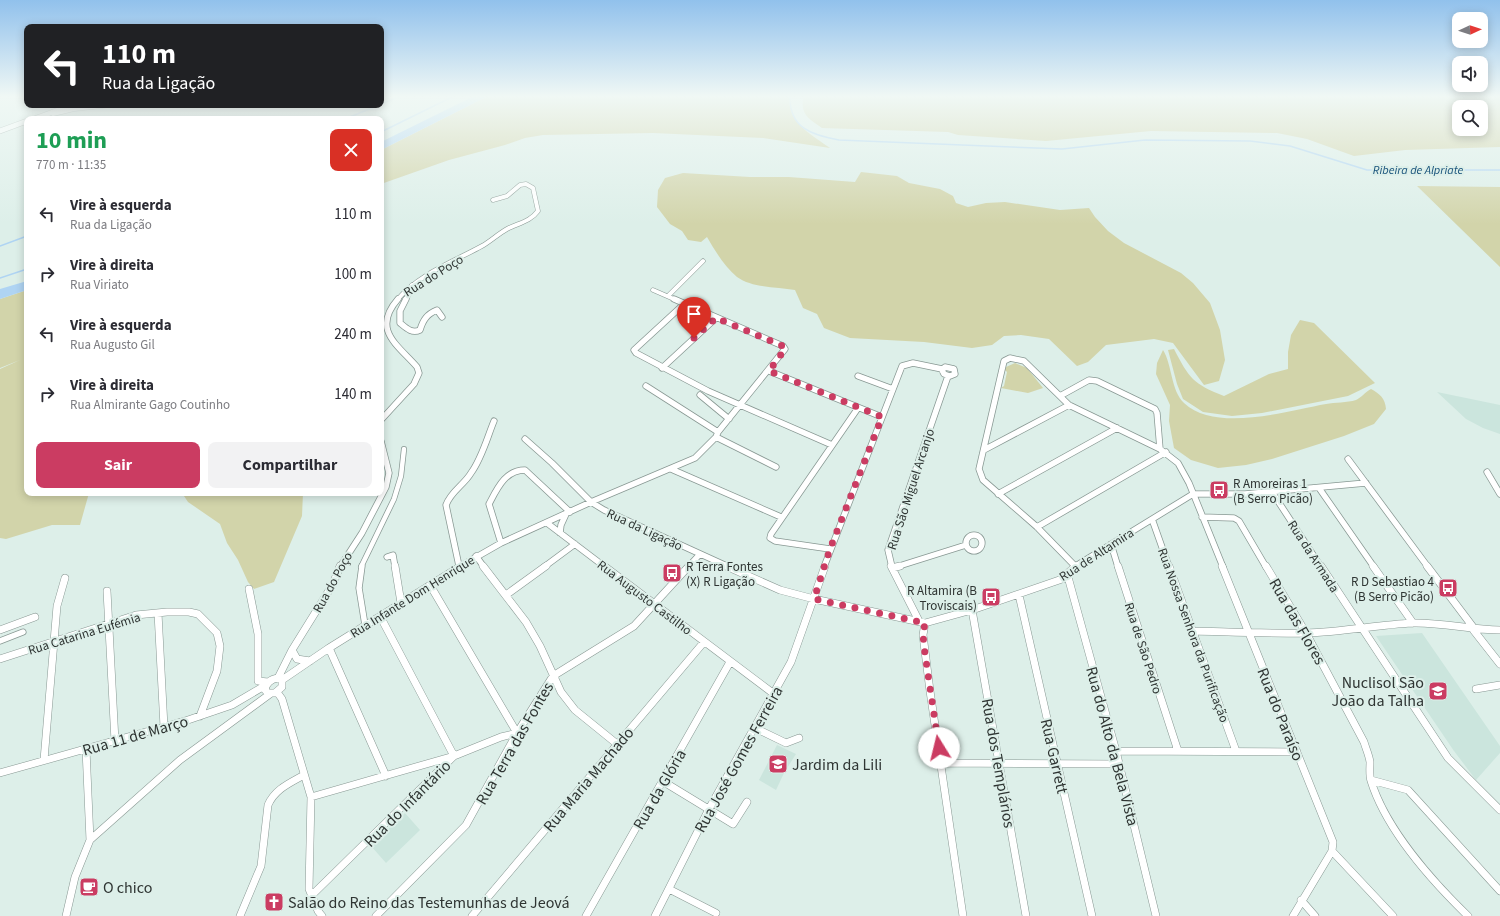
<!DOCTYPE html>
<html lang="pt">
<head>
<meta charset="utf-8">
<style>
	:root { --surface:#fff; --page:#f2f2f3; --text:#2b2b33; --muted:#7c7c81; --accent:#cb3c62 }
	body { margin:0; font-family:"Source Sans 3",sans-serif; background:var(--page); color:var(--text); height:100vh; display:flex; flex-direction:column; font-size:15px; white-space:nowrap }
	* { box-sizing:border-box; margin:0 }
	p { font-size:13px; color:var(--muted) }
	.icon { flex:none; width:22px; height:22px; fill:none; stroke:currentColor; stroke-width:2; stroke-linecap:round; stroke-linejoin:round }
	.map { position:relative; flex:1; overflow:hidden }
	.drawer { position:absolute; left:24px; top:116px; width:360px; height:380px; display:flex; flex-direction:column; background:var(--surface); border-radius:8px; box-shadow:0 2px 10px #0003 }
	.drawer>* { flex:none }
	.top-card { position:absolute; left:24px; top:24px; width:360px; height:84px; border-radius:8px; box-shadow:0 2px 10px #0003; background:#202124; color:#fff; overflow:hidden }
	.needle { width:26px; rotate:87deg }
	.fabs { position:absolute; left:1452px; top:12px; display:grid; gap:8px }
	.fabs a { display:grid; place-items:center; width:36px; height:36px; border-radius:8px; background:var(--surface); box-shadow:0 2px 10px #0003; font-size:20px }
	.pin { position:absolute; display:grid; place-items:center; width:34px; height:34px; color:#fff; margin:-41px -17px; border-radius:50% 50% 50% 0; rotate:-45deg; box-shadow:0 0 4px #0007 }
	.pin .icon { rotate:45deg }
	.me { position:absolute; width:44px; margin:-22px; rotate:351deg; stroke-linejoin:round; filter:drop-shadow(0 0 3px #0008) }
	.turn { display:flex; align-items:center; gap:14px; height:84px; padding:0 12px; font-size:18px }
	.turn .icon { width:52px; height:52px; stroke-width:2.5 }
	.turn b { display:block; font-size:28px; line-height:34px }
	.round { display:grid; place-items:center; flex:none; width:42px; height:42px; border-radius:8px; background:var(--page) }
	.overview { display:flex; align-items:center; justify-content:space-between; height:68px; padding:0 12px }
	h1 { font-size:24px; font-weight:700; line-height:30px; color:#1e9e55 }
	.action { display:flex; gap:8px; margin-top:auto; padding:8px 12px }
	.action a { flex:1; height:46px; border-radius:8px; background:var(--accent); color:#fff; font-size:16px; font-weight:700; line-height:46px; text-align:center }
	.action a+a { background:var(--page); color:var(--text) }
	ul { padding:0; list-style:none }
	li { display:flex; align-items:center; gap:12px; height:60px; padding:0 12px }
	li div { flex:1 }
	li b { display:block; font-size:15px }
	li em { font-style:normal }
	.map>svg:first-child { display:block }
	.built { fill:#cbe5dd }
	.green { fill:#d2d4aa; fill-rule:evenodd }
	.water { fill:#afd4f3 }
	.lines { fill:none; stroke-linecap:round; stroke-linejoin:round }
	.stream { stroke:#afd4f3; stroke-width:1.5 }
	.pedestrian-far1-casing { stroke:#889893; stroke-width:6 }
	.pedestrian-casing { stroke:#889893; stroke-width:7 }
	.minor-far2-casing { stroke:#889893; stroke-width:5 }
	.minor-far1-casing { stroke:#889893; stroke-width:7 }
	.minor-casing { stroke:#889893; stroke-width:8 }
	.tertiary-casing { stroke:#889893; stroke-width:6 }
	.pedestrian-far1 { stroke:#fff; stroke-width:4.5 }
	.pedestrian { stroke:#fff; stroke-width:5.5 }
	.minor-far2 { stroke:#fff; stroke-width:4 }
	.minor-far1 { stroke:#fff; stroke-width:5.5 }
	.minor { stroke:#fff; stroke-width:7 }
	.tertiary { stroke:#fff; stroke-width:5 }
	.route { stroke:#cb3c62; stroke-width:7; stroke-dasharray:0 12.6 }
	.labels { text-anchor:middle; stroke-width:4; stroke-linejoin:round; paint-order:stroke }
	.far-water-label { font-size:12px; font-style:italic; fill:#19537b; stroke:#ddefe9 }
	.street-label { font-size:13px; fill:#2f3533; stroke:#ddefe9 }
	.poi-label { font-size:13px; fill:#2f3533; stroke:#ddefe9; text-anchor:start }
	.near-street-label { font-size:16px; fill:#2f3533; stroke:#ddefe9 }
	.near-poi-label { font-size:16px; fill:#2f3533; stroke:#ddefe9; text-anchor:start }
</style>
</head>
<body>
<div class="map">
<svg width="1500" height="916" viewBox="0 0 1500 916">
	<rect width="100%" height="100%" fill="#ddefe9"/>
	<path class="built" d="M1437,392L1500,405V434L1483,428L1466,419Z
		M1422,633L1500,746V753L1476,780L1454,751L1376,636Z
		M777,745L796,754L784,773L776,790L759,780Z
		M405,813L420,830L386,863L371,846Z"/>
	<path class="green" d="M488,96H790C786,122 812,135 830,148L763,138L653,133L543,135L525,138L505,145L449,160L381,184V150Z
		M804,96H1500V147L1405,150L1354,156L1307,139L1277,133L1151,131L1046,141L958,135L948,132L822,128C809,119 799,114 804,96ZM1459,107H1481V129H1459Z
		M861,172L897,176L909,183L940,189L953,196L956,203L968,207L986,203L1005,202L1060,210L1089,208L1095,217L1108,231L1124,243L1181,273L1193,283L1210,303L1220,330L1225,360L1219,381L1204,385L1173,343L1154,339L1106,345L1088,362L1077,366L1049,339L1021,335L1004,336L992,345L972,348L924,342L850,338L824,328L817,314L803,308L795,290C777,287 752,288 737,277C725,267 715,251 707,237L701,242L688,240L682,231L670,224L657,207L658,190L665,178L683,173L750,177H789L855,182Z
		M1417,186L1500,187V267Z
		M27,290V493H89L80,525H52L6,539L0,538V369L20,360L0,368V299Z
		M1300,320L1314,323L1375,383L1348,396L1262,413L1232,416L1203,412L1183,399L1177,384L1168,350L1174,349C1189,378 1193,384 1224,396L1269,374L1288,369V352L1291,335Z
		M1163,350C1172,364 1171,391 1184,403C1216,433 1287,411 1326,404C1335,402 1347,403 1356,400C1361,398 1365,392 1371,389C1380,394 1385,398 1386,409L1374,424L1344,436L1272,459L1246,465L1218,468L1191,460L1174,448L1169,421L1170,405L1156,374L1157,363Z
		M1015,363L1027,368L1043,388L1028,393L1001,388L1004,386L1007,372L1005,370L1006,367Z
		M182,493H303L302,516L274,582L254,589L248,582L238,560L227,543L220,524L188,502Z"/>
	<path class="water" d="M474,96H488L381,150V142Z
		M27,281V290L0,299V289Z"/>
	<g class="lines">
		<path class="stream" d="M790,96C789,128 812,135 839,140L1062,149L1145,140L1250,141L1290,146L1367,170H1500
			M381,104L401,96
			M345,119L379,105
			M381,132L454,96
			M0,246L27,236
			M0,278L27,269"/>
		<g class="pedestrian-far1-casing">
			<path id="pedestrian-far1" d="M361,567L394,499L401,476L404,449"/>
		</g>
		<g class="pedestrian-casing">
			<path id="pedestrian" d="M362,566L359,588L365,625
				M0,641L23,632"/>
		</g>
		<g class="minor-far2-casing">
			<path id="minor-far2" d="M53,114L74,109L111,105
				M653,290L676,300
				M668,296L703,261
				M397,300C419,274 453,262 482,246C491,241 498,234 507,229C518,223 530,222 538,211L533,188L526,184L520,185L507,196L493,200
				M405,300L414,288L412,285"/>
		</g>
		<g class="minor-far1-casing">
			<path id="minor-far1" d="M406,299L400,311V323C406,328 412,334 420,330C423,320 427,314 437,310L442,317
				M684,304L634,350L636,353L708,391L832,445
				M945,367L954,369L955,374L950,376L944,374L942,370Z
				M662,368L716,318
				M769,371L882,417
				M858,376L893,389
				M646,386L718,432
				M700,395L729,419
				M1060,396L1089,380L1097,381L1155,409L1157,413L1160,449L1178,463L1189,483L1223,567
				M381,420L414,384L419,373L417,367C398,345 371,330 398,299
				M716,437L776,467
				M525,439L552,463L591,502L604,510L729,567
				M984,450L1069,405
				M1348,459L1428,567
				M671,469L781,517
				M1487,472L1500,494
				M1319,488L1374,567
				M1272,492L1321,567
				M998,494L1117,428
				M1193,494H1245L1366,483
				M1202,517L1234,518L1239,521L1266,567
				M1152,519L1169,567
				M547,523L605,567
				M1037,527L1166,452
				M560,533L561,525L566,514
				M966 543a8 8 0 1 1 16 0a8 8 0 1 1-16 0Z
				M501,543L489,504C497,489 505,470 525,470L570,512
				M1111,544L1118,567
				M830,549L775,541L770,538L771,534L858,408
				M476,556L484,567
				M387,557L393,555L395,567
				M459,566L446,505C451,491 464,485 471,473C482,458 487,438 494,421
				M1075,566L1037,527L983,480L979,469L1004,361L1010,358L1024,361L1069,405L1160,449
				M340,567L362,533L386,487L389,473L381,441
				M459,567L501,543L591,502L695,458L716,437L718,432L785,349L783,346L674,299
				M544,567L575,544
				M688,567L700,554
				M824,567L902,366L913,363L942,369
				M892,567L888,550L948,376
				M896,567L966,545
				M1074,567L1193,494"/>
		</g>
		<g class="minor-casing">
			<path id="minor" d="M395,566L401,603
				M483,566L526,622L540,646L561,692L575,710L617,744
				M604,566L774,694
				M726,566L780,590L814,599L925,623L972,610L1068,577L1069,572L1076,566
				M891,566L919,621
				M1118,566L1178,751
				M1169,566L1236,751
				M1222,566L1333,842L1332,851L1393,916
				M1266,566L1306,633L1364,742C1366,749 1369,755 1370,762C1370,768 1369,775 1371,781C1386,829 1432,881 1468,916
				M1321,566L1448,758L1500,810
				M1373,566L1413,623
				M1427,566L1473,627
				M892,568L900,566
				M1068,577L1116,751L1156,916
				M249,589L258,634V681L268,682
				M107,591L115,741
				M506,595L546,566
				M1019,595L1092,916
				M972,610L1026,916
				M158,613L164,727
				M380,616L454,756
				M925,623L923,635L930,691L963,916
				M1471,627L1500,664
				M0,630L35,617
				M1194,631C1231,632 1269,634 1306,633C1342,632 1377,625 1412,623C1442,622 1471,630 1500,630
				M329,648L386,776
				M292,650L297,659L310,661
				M0,659L136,615L167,612H189L198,614L217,633L220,646L217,671L200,716
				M278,678L292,650L333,584L340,566
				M278,678L282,680V687L275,693H268L265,690C266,683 271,679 278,678Z
				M282,680L329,648L461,566
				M1476,689L1500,685
				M277,692L282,699L311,797L309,889L318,911L322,916
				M755,728L786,743L799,738
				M1116,751L1297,752
				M44,760L57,606L65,578
				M941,763L1119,764
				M0,773L188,720L232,705L266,685
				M1371,780L1408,790L1500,891
				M664,782L733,824L747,802
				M311,797L454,756
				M90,840L180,760L270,694
				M669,889L716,913
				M311,896L454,756L501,737L517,733L430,585
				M1301,900L1315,916
				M66,916L75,877L90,840L86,749
				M240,916L261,866L268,805C275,789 290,783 304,775
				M376,916L466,825L517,733L553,676L634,626L689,566
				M472,916L704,642
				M586,916L730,662
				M655,916L709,809L791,662L825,566
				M1293,916L1332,851"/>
		</g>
		<g class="tertiary-casing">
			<path id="tertiary" d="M34,119L72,105
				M0,131L27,121"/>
		</g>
		<use href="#pedestrian-far1" class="pedestrian-far1"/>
		<use href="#pedestrian" class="pedestrian"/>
		<use href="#minor-far2" class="minor-far2"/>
		<use href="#minor-far1" class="minor-far1"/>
		<use href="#minor" class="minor"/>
		<use href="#tertiary" class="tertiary"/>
	</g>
	<linearGradient id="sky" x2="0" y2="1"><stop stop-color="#91c1ec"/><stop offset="0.43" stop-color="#f0f8f5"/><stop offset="1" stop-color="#f0f8f5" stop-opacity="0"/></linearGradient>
	<rect width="1500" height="224" fill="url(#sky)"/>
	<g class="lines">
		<path class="route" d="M694,338L716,318L783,346L785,349L769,371L882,417L830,549L814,599L925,623L923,635L925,654L939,748"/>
	</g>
	<defs>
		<g id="bus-square" transform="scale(1)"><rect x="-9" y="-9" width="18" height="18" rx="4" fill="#cb3c62" stroke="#ddefe9"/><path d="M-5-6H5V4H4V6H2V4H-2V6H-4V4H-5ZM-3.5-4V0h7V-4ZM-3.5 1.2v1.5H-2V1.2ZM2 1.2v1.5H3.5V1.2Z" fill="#fff"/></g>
		<g id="school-square" transform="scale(1)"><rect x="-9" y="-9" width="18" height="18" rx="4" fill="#cb3c62" stroke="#ddefe9"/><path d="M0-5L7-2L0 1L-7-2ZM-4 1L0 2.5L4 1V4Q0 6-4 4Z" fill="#fff"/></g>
		<g id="cafe-square" transform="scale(1)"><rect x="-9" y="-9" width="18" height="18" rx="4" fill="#cb3c62" stroke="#ddefe9"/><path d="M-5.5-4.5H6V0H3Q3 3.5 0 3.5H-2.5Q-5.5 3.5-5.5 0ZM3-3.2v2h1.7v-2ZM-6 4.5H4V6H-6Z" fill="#fff"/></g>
		<g id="church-square" transform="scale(1)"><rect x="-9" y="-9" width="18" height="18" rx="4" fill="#cb3c62" stroke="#ddefe9"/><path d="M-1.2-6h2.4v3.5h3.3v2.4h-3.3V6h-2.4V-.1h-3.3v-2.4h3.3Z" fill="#fff"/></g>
	</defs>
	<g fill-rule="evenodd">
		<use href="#bus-square" x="1219" y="490"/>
		<use href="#bus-square" x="672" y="573"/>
		<use href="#bus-square" x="1448" y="588"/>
		<use href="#bus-square" x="991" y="597"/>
		<use href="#school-square" x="1438" y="691"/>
		<use href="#school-square" x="778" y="764"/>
		<use href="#cafe-square" x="89" y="887"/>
		<use href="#church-square" x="274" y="902"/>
	</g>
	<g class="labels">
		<g class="far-water-label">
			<text x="1418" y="174">Ribeira de Alpriate</text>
		</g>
		<g class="street-label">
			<text transform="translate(433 275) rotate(-32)" y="5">Rua do Poço</text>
			<text transform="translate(910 489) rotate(-72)" y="5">Rua São Miguel Arcanjo</text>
			<text transform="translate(645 529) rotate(25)" y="5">Rua da Ligação</text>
			<text transform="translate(1096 554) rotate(-33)" y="5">Rua de Altamira</text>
			<text transform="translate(1314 556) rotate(57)" y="5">Rua da Armada</text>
			<text transform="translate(332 582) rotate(-61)" y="5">Rua do Poço</text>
			<text transform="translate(412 596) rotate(-32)" y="5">Rua Infante Dom Henrique</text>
			<text transform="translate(645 597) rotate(37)" y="5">Rua Augusto Castilho</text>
			<text transform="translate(84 633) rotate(-17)" y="5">Rua Catarina Eufémia</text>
			<text transform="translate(1194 635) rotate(70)" y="5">Rua Nossa Senhora da Purificação</text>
			<text transform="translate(1144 648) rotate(72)" y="5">Rua de São Pedro</text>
		</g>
		<g class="poi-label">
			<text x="1233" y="488">R Amoreiras 1<tspan x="1233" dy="15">(B Serro Picão)</tspan></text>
			<text x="686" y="571">R Terra Fontes<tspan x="686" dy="15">(X) R Ligação</tspan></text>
			<text x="1434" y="586" text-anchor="end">R D Sebastiao 4<tspan x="1434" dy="15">(B Serro Picão)</tspan></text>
			<text x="977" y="595" text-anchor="end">R Altamira (B<tspan x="977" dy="15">Troviscais)</tspan></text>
		</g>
		<g class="near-street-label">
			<text transform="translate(1298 621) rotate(60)" y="6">Rua das Flores</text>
			<text transform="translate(1281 714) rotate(68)" y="6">Rua do Paraíso</text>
			<text transform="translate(135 735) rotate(-16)" y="6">Rua 11 de Março</text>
			<text transform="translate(514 743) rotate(-60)" y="6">Rua Terra das Fontes</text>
			<text transform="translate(1113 746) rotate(75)" y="6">Rua do Alto da Bela Vista</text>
			<text transform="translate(1055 756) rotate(77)" y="6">Rua Garrett</text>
			<text transform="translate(738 759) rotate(-61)" y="6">Rua José Gomes Ferreira</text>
			<text transform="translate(999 763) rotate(80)" y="6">Rua dos Templários</text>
			<text transform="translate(588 779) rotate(-50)" y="6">Rua Maria Machado</text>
			<text transform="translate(659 789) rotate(-60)" y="6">Rua da Glória</text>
			<text transform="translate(407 803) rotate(-45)" y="6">Rua do Infantário</text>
		</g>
		<g class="near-poi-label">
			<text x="1424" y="688" text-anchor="end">Nuclisol São<tspan x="1424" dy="18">João da Talha</tspan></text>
			<text x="792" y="770">Jardim da Lili</text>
			<text x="103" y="893">O chico</text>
			<text x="288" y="908">Salão do Reino das Testemunhas de Jeová</text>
		</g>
	</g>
</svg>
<div class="fabs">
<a><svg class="needle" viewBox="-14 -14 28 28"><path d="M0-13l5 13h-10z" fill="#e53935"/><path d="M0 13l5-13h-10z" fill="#7c7c81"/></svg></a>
<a><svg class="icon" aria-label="sound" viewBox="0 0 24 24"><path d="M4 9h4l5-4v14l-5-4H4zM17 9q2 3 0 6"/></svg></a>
<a><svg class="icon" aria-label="search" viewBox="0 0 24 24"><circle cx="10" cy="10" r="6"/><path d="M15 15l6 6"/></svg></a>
</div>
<div class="pin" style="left:694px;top:338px;background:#d93025"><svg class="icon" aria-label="arrive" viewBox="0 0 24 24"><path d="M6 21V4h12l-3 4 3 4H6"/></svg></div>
<svg class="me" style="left:939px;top:748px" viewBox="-20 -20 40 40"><circle r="19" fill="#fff"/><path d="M0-13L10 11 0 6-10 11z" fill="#cb3c62"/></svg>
<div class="top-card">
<div class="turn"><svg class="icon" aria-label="left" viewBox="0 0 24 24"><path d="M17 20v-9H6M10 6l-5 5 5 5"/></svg><div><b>110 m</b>Rua da Ligação</div></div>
</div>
<section class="drawer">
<div class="overview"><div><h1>10 min</h1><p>770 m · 11:35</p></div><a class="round" style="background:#d93025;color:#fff"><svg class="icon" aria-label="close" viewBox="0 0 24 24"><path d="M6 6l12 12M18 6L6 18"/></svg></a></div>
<ul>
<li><svg class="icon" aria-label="left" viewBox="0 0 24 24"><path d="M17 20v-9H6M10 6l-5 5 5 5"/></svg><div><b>Vire à esquerda</b><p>Rua da Ligação</p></div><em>110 m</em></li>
<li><svg class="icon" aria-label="right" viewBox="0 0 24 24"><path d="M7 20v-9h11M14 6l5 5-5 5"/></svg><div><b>Vire à direita</b><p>Rua Viriato</p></div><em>100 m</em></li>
<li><svg class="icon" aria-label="left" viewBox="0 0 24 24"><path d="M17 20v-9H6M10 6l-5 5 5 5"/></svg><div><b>Vire à esquerda</b><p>Rua Augusto Gil</p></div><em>240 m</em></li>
<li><svg class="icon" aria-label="right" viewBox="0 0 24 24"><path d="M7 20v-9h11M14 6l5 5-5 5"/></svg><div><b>Vire à direita</b><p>Rua Almirante Gago Coutinho</p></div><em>140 m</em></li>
</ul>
<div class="action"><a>Sair</a><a>Compartilhar</a></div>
</section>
</div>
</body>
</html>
